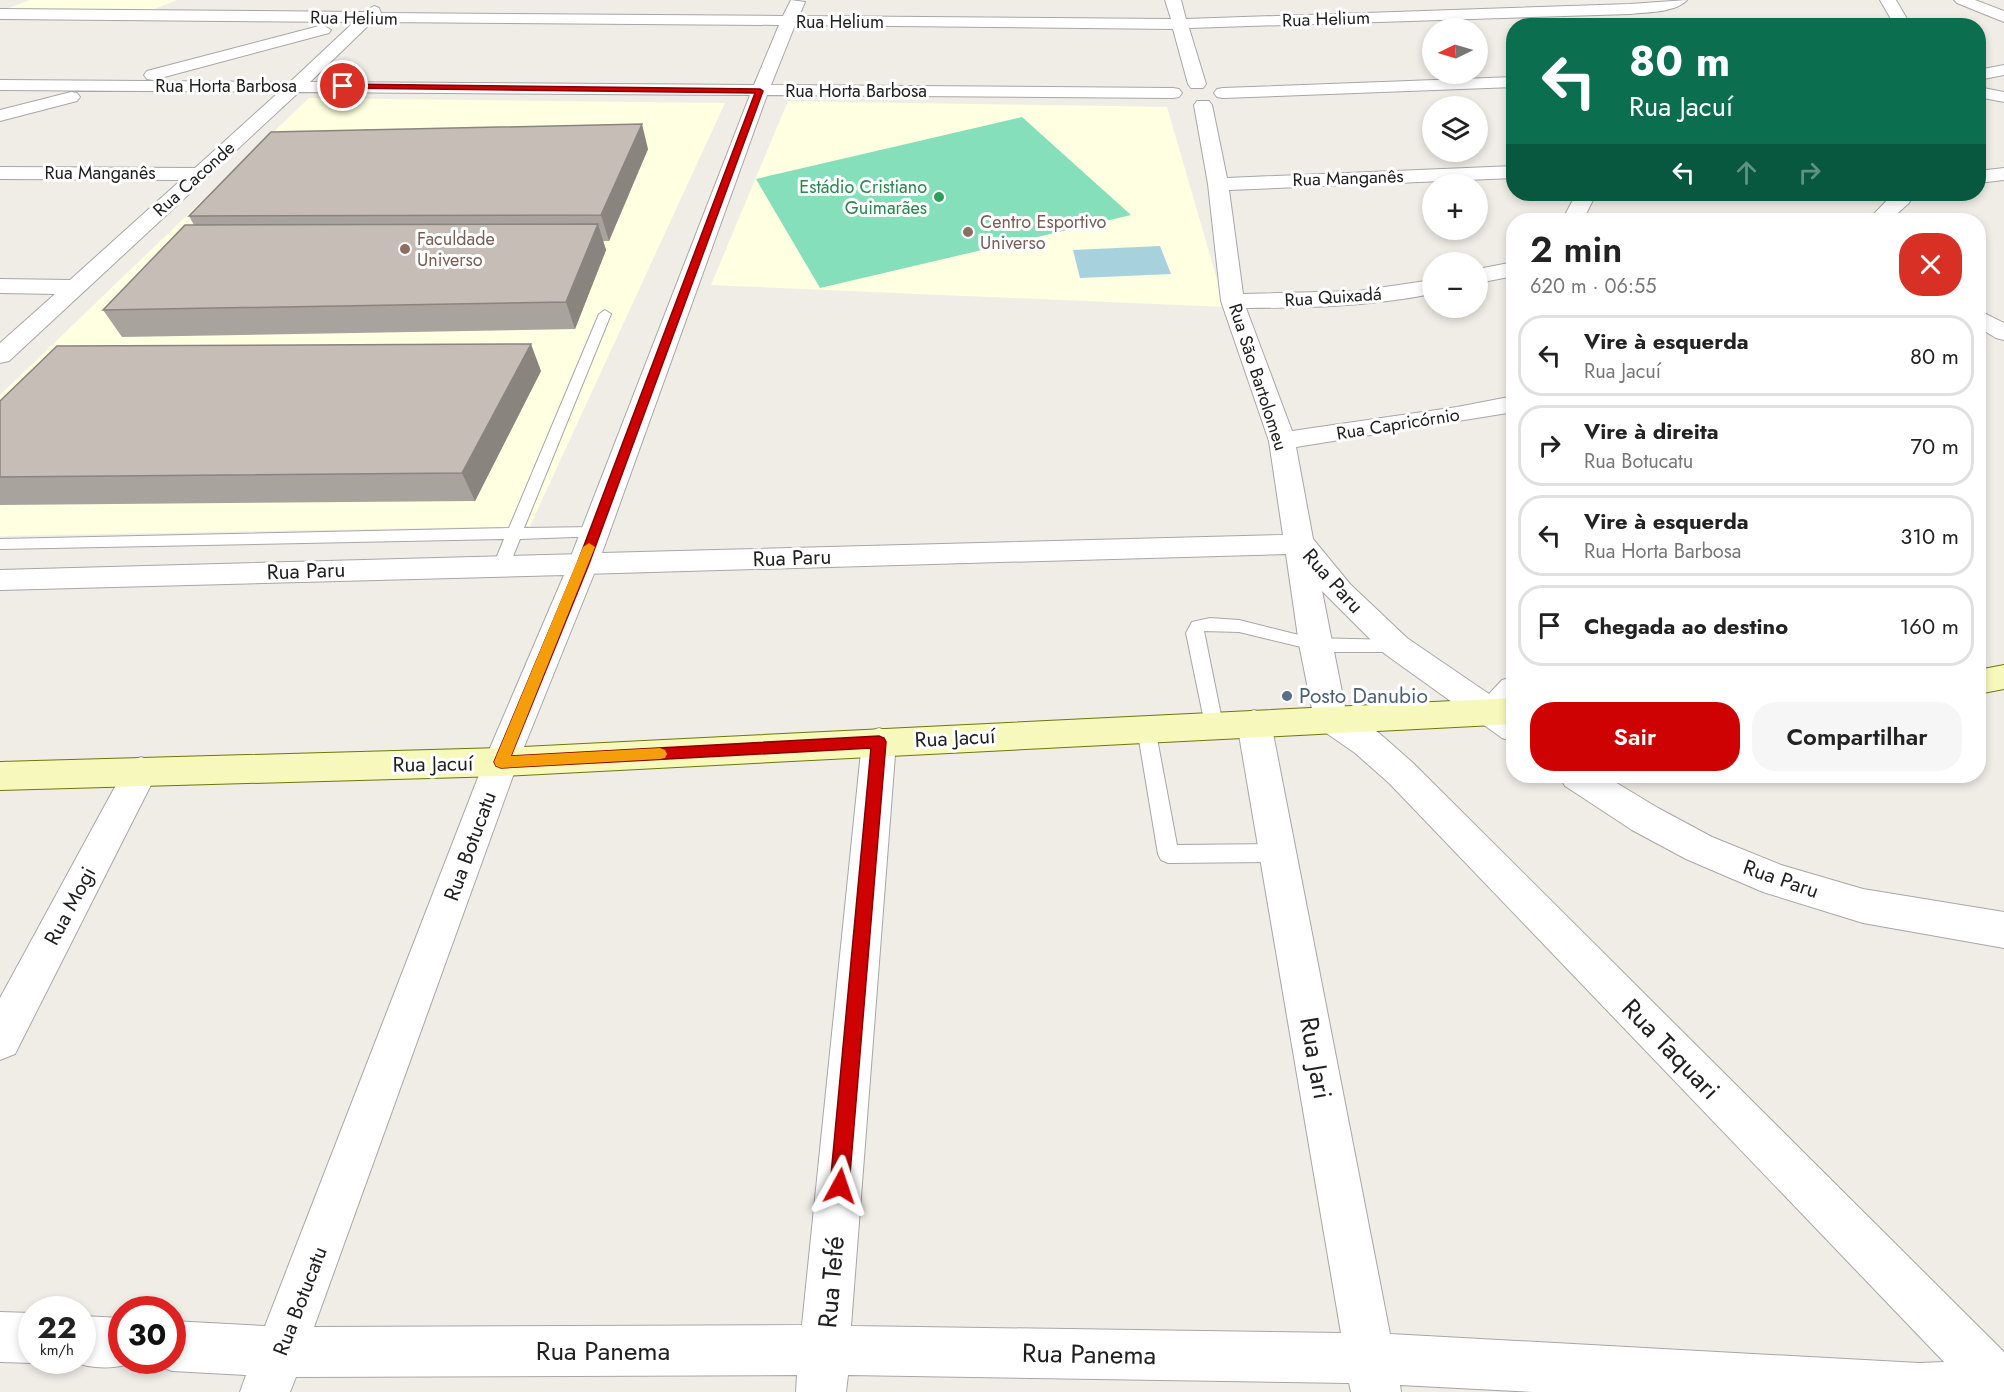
<!DOCTYPE html>
<html lang="pt">
<head>
<meta charset="utf-8">
<style>
	:root { --surface:#fff; --page:#f6f6f6; --text:#222; --muted:#767676; --line:#e0e0e0; --accent:#ce0203 }
	body { margin:0; font-family:Jost,sans-serif; background:var(--page); color:var(--text); height:100vh; display:flex; flex-direction:column; font-size:22px; white-space:nowrap }
	* { box-sizing:border-box; margin:0 }
	p { font-size:20px; color:var(--muted) }
	.icon { flex:none; width:33px; height:33px; fill:none; stroke:currentColor; stroke-width:2; stroke-linecap:round; stroke-linejoin:round }
	.map { position:relative; flex:1; overflow:hidden }
	.sheet { position:absolute; left:1506px; top:213px; width:480px; height:570px; display:flex; flex-direction:column; background:var(--surface); border-radius:24px; box-shadow:0 3px 9px #0003 }
	.sheet>* { flex:none }
	.guide { position:absolute; left:1506px; top:18px; width:480px; height:183px; border-radius:24px; box-shadow:0 3px 9px #0003; background:#0b6e4f; color:#fff; overflow:hidden }
	.needle { width:39px; rotate:265deg }
	.tools { position:absolute; left:1422px; top:18px; display:grid; gap:12px }
	.tools a { display:grid; place-items:center; width:66px; height:66px; border-radius:50%; background:var(--surface); box-shadow:0 3px 9px #0003; font-size:30px }
	.speed { position:absolute; left:18px; top:1296px; display:flex; gap:12px; font-size:30px; font-weight:700; text-align:center }
	.speed>* { display:grid; place-content:center; width:78px; height:78px; border-radius:50%; background:var(--surface); box-shadow:0 3px 9px #0003; line-height:1 }
	.speed small { font-size:15px; font-weight:400 }
	.speed .limit { border:9px solid #d22; background:#fff; color:#111 }
	.pin { position:absolute; display:grid; place-items:center; width:51px; height:51px; color:#fff; margin:-26px; border:3px solid #fff; border-radius:50%; box-shadow:0 2px 6px #0007 }
	.me { position:absolute; width:66px; margin:-33px; rotate:5deg; stroke-linejoin:round; filter:drop-shadow(0 0 4px #0008) }
	.turn { display:flex; align-items:center; gap:21px; height:126px; padding:0 24px; font-size:27px }
	.turn .icon { width:78px; height:78px; stroke-width:2.5 }
	.turn b { display:block; font-size:42px; line-height:51px }
	.lanes { display:flex; align-items:center; height:57px; padding:0 24px; background:#0003; justify-content:center; gap:30px; direction:ltr }
	.lanes .off { opacity:.35 }
	.round { display:grid; place-items:center; flex:none; width:63px; height:63px; border-radius:24px; background:var(--page) }
	.overview { display:flex; align-items:center; justify-content:space-between; height:102px; padding:0 24px }
	h1 { font-size:36px; font-weight:600; line-height:45px }
	.button { display:flex; gap:12px; margin-top:auto; padding:12px 24px }
	.button a { flex:1; height:69px; border-radius:24px; background:var(--accent); color:#fff; font-size:24px; font-weight:600; line-height:69px; text-align:center }
	.button a+a { background:var(--page); color:var(--text) }
	ul { padding:0; list-style:none }
	li { display:flex; align-items:center; gap:18px; height:81px; margin:0 12px 9px; padding:0 12px; border:3px solid var(--line); border-radius:24px }
	li div { flex:1 }
	li b { display:block; font-size:22px }
	li em { font-style:normal }
	.map>svg:first-child { display:block }
	.education { fill:#ffffe1 }
	.pitch { fill:#85dfbb }
	.water { fill:#a7d2dd }
	.lines { fill:none; stroke-linecap:round; stroke-linejoin:round }
	.service-casing { stroke:#a7a7a7; stroke-width:2 }
	.minor-casing { stroke:#a7a7a7; stroke-width:2 }
	.tertiary-casing { stroke:#a7a7a7; stroke-width:2 }
	.secondary-casing { stroke:#6d7806; stroke-width:2 }
	.service { fill:#fff; fill-rule:evenodd }
	.minor { fill:#fff; fill-rule:evenodd }
	.tertiary { fill:#fff; fill-rule:evenodd }
	.secondary { fill:#f7f9bc; fill-rule:evenodd }
	.wall { fill:#a9a39d }
	.shaded-wall { fill:#8a847f }
	.building { fill:#c5bdb6; stroke:#8a847f; stroke-width:1.5 }
	.route { fill:#ce0203; stroke:#860102; stroke-width:1.5 }
	.slow { fill:#f59e0b }
	.leisure-dot { fill:#2e9e5b; stroke:#fff; stroke-width:2 }
	.education-dot { fill:#8d6e63; stroke:#fff; stroke-width:2 }
	.service-dot { fill:#5c6f8a; stroke:#fff; stroke-width:2 }
	.labels { text-anchor:middle; stroke-width:6; stroke-linejoin:round; paint-order:stroke }
	.far-street-label { font-size:18px; fill:#202020; stroke:#fff }
	.far-leisure-label { font-size:18px; fill:#27864d; stroke:#fff; text-anchor:end }
	.far-education-label { font-size:18px; fill:#785e54; stroke:#fff; text-anchor:start }
	.street-label { font-size:21px; fill:#202020; stroke:#fff }
	.service-label { font-size:21px; fill:#4e5e75; stroke:#fff; text-anchor:start }
	.near-street-label { font-size:26px; fill:#202020; stroke:#fff }
</style>
</head>
<body>
<div class="map">
<svg width="2004" height="1392" viewBox="0 0 2004 1392">
	<rect width="100%" height="100%" fill="#f0ede7"/>
	<path class="education" d="M30,0H177L152,10H3Z
		M309,98L725,103L530,526L0,536V395Z
		M788,101L1167,107L1225,307L711,285Z"/>
	<path class="pitch" d="M1022,117L1131,215L820,288L756,179Z"/>
	<path class="water" d="M1160,246L1171,274L1080,278L1073,250Z"/>
	<g class="lines">
		<g class="service-casing">
			<path id="service" d="M605,310L611,314L524,528L595,527L601,528L603,532L601,536L520,539L509,566L507,570H495L493,566L504,539L0,549V539L509,528L599,314Z
				M1210,618L1239,620L1311,638L1396,640L1402,641L1405,646L1402,651L1396,652H1322L1239,632L1204,631L1223,725L1221,730L1214,732L1207,730L1205,725L1186,633L1192,622Z
				M1146,721L1153,723L1155,728L1177,845L1278,844L1285,847L1288,853L1285,859L1278,862L1168,863L1161,860L1158,854L1137,728L1139,723Z"/>
		</g>
		<g class="minor-casing">
			<path id="minor" d="M791,0L805,2L799,16L1171,19L1165,0H1181L1186,19L1630,4L1687,0C1675,13 1646,12 1630,14L1189,28L1206,84L1203,88H1191L1188,84L1173,29L795,25L771,85L1173,88L1179,89L1182,93L1179,97L1173,98L767,95L602,553L1283,535L1269,441L1221,301L1208,184L1194,105L1197,101H1209L1212,105L1227,178L1514,166V178L1229,190L1243,294L1358,291L1432,280V294C1371,306 1309,308 1246,308L1292,431L1457,407L1514,396V412L1296,447L1313,539L1350,584L1407,638L1489,694L1502,680L1514,677V742L1502,738L1385,654L1322,591L1346,712L1379,733L1413,763L2004,1352V1392H1534L1400,1385L1401,1392H1351L1349,1383L848,1375L846,1392H796L797,1375L296,1377L290,1392H240L246,1375L172,1371L154,1364L153,1360H172V1321L265,1326L484,762L489,752L501,748L513,752L518,762L314,1327L802,1325L862,742L867,732L879,728L891,732L896,742L851,1326L1341,1333L1237,723L1242,714L1254,710L1266,714L1271,723L1390,1334L1919,1363L1944,1362L1389,783L1355,753L1319,728L1314,719L1299,644L1286,554L583,574L573,571L568,564L750,95L299,92L9,361L0,363V343L55,294L0,293V279L70,280L181,180L0,179V167L195,168L279,92L0,90V80L290,82L354,22L0,19V9L364,12L374,6L379,8L381,13L783,16ZM372,22L779,25L754,85L310,82Z
				M1880,0H1896L1911,26H1895Z
				M1954,0H1975L2004,11V22L1957,3Z
				M323,25L331,30L329,33L153,80L147,79L144,75L147,71Z
				M2004,65V75L1978,80V70Z
				M1514,77V87L1223,98L1217,97L1214,93L1217,89L1223,88Z
				M1978,87L2004,92V102L1978,97Z
				M71,92L77,93L80,97L77,101L0,121V110Z
				M2004,168V180L1978,183V171Z
				M1576,194H1596L1583,220H1560L1566,213Z
				M1893,194H1913L1909,203L1890,220H1868Z
				M1514,262V276L1478,283V269Z
				M1978,310L2004,323V340L1996,338L1978,327Z
				M141,757L153,761L158,771L15,1054L0,1060V998L129,761Z
				M1559,776H1605L1658,808L1712,837L1781,865L1863,889L2004,912V948L1863,923L1763,892L1686,859L1632,830L1565,786Z
				M0,1312L32,1313V1360H37L32,1363L0,1362Z
				M82,1316L122,1318V1360H139C117,1370 92,1370 69,1360H82Z"/>
		</g>
		<g class="tertiary-casing">
			<path id="tertiary" d="M583,554L593,557L598,564L518,762L513,772L501,776L489,772L484,762L564,575L0,590V570Z"/>
		</g>
		<g class="secondary-casing">
			<path id="secondary" d="M2004,665V689L1978,694V670Z
				M1514,698V724L501,776L0,790V762L501,748Z"/>
		</g>
		<use href="#service" class="service"/>
		<use href="#minor" class="minor"/>
		<use href="#tertiary" class="tertiary"/>
		<use href="#secondary" class="secondary"/>
	</g>
	<path class="wall" d="M648,149L609,241H603L606,250L575,329L122,337L103,310L194,225L189,216Z
		M541,371L475,501L0,505V401Z"/>
	<path class="shaded-wall" d="M642,124L648,149L609,241L601,215Z
		M598,224L606,250L575,329L566,302Z
		M531,344L541,371L475,501L462,473Z"/>
	<path class="building" d="M642,124L601,215L189,216L271,132Z
		M598,224L566,302L103,310L185,225Z
		M531,344L462,473L0,477V401L57,346Z"/>
	<path class="route" d="M343,84L760,89L763,91L589,564L511,756L879,736L884,738L886,742L849,1186L846,1193L840,1196L833,1193L830,1186L871,748L501,768L496,766L494,762L577,564L755,93L340,88Z"/>
	<path class="slow" d="M589,543L595,547L511,756L660,748L665,750L667,754L665,758L660,759L501,768L496,766L494,762L583,547Z"/>
	<circle class="leisure-dot" cx="939" cy="197" r="6"/>
	<g class="education-dot">
		<circle cx="968" cy="232" r="6"/>
		<circle cx="405" cy="249" r="6"/>
	</g>
	<circle class="service-dot" cx="1287" cy="696" r="6"/>
	<g class="labels">
		<g class="far-street-label">
			<text transform="translate(354 18) rotate(1)" y="6">Rua Helium</text>
			<text transform="translate(1326 19) rotate(-2)" y="6">Rua Helium</text>
			<text x="840" y="28">Rua Helium</text>
			<text x="226" y="92">Rua Horta Barbosa</text>
			<text x="856" y="97">Rua Horta Barbosa</text>
			<text x="100" y="179">Rua Manganês</text>
			<text transform="translate(1348 178) rotate(-2)" y="6">Rua Manganês</text>
			<text transform="translate(194 179) rotate(-42)" y="6">Rua Caconde</text>
			<text transform="translate(1333 297) rotate(-4)" y="6">Rua Quixadá</text>
			<text transform="translate(1258 377) rotate(72)" y="6">Rua São Bartolomeu</text>
			<text transform="translate(1398 424) rotate(-9)" y="6">Rua Capricórnio</text>
		</g>
		<g class="far-leisure-label">
			<text x="927" y="193">Estádio Cristiano<tspan x="927" dy="21">Guimarães</tspan></text>
		</g>
		<g class="far-education-label">
			<text x="980" y="228">Centro Esportivo<tspan x="980" dy="21">Universo</tspan></text>
			<text x="417" y="245">Faculdade<tspan x="417" dy="21">Universo</tspan></text>
		</g>
		<g class="street-label">
			<text transform="translate(792 558) rotate(-2)" y="7">Rua Paru</text>
			<text transform="translate(306 571) rotate(-2)" y="7">Rua Paru</text>
			<text transform="translate(1333 581) rotate(48)" y="7">Rua Paru</text>
			<text transform="translate(955 738) rotate(-3)" y="7">Rua Jacuí</text>
			<text transform="translate(433 764) rotate(-1)" y="7">Rua Jacuí</text>
			<text transform="translate(470 846) rotate(-70)" y="7">Rua Botucatu</text>
			<text transform="translate(1781 879) rotate(19)" y="7">Rua Paru</text>
			<text transform="translate(70 906) rotate(-62)" y="7">Rua Mogi</text>
			<text transform="translate(300 1301) rotate(-69)" y="7">Rua Botucatu</text>
		</g>
		<g class="service-label">
			<text x="1299" y="703">Posto Danubio</text>
		</g>
		<g class="near-street-label">
			<text transform="translate(1671 1049) rotate(46)" y="9">Rua Taquari</text>
			<text transform="translate(1316 1058) rotate(80)" y="9">Rua Jari</text>
			<text transform="translate(831 1282) rotate(-85)" y="9">Rua Tefé</text>
			<text x="603" y="1360">Rua Panema</text>
			<text transform="translate(1089 1354) rotate(1)" y="9">Rua Panema</text>
		</g>
	</g>
</svg>
<div class="tools">
<a><svg class="needle" viewBox="-14 -14 28 28"><path d="M0-13l5 13h-10z" fill="#e53935"/><path d="M0 13l5-13h-10z" fill="#767676"/></svg></a>
<a><svg class="icon" aria-label="layers" viewBox="0 0 24 24"><path d="M12 4l9 5-9 5-9-5zM3 14l9 5 9-5"/></svg></a>
<a>+</a>
<a>−</a>
</div>
<div class="speed"><div>22<small>km/h</small></div><div class="limit">30</div></div>
<div class="pin" style="left:343px;top:86px;background:#d93025"><svg class="icon" aria-label="arrive" viewBox="0 0 24 24"><path d="M6 21V4h12l-3 4 3 4H6"/></svg></div>
<svg class="me" style="left:840px;top:1186px" viewBox="-20 -20 40 40"><path d="M0-17L14 15 0 8-14 15z" fill="#ce0203" stroke="#fff" stroke-width="4"/></svg>
<div class="guide">
<div class="turn"><svg class="icon" aria-label="left" viewBox="0 0 24 24"><path d="M17 20v-9H6M10 6l-5 5 5 5"/></svg><div><b>80 m</b>Rua Jacuí</div></div>
<div class="lanes"><svg class="icon" aria-label="left" viewBox="0 0 24 24"><path d="M17 20v-9H6M10 6l-5 5 5 5"/></svg><svg class="icon off" aria-label="ahead" viewBox="0 0 24 24"><path d="M12 20V5M6 11l6-6 6 6"/></svg><svg class="icon off" aria-label="right" viewBox="0 0 24 24"><path d="M7 20v-9h11M14 6l5 5-5 5"/></svg></div>
</div>
<section class="sheet">
<div class="overview"><div><h1>2 min</h1><p>620 m · 06:55</p></div><a class="round" style="background:#d93025;color:#fff"><svg class="icon" aria-label="close" viewBox="0 0 24 24"><path d="M6 6l12 12M18 6L6 18"/></svg></a></div>
<ul>
<li><svg class="icon" aria-label="left" viewBox="0 0 24 24"><path d="M17 20v-9H6M10 6l-5 5 5 5"/></svg><div><b>Vire à esquerda</b><p>Rua Jacuí</p></div><em>80 m</em></li>
<li><svg class="icon" aria-label="right" viewBox="0 0 24 24"><path d="M7 20v-9h11M14 6l5 5-5 5"/></svg><div><b>Vire à direita</b><p>Rua Botucatu</p></div><em>70 m</em></li>
<li><svg class="icon" aria-label="left" viewBox="0 0 24 24"><path d="M17 20v-9H6M10 6l-5 5 5 5"/></svg><div><b>Vire à esquerda</b><p>Rua Horta Barbosa</p></div><em>310 m</em></li>
<li><svg class="icon" aria-label="arrive" viewBox="0 0 24 24"><path d="M6 21V4h12l-3 4 3 4H6"/></svg><div><b>Chegada ao destino</b></div><em>160 m</em></li>
</ul>
<div class="button"><a>Sair</a><a>Compartilhar</a></div>
</section>
</div>
</body>
</html>
